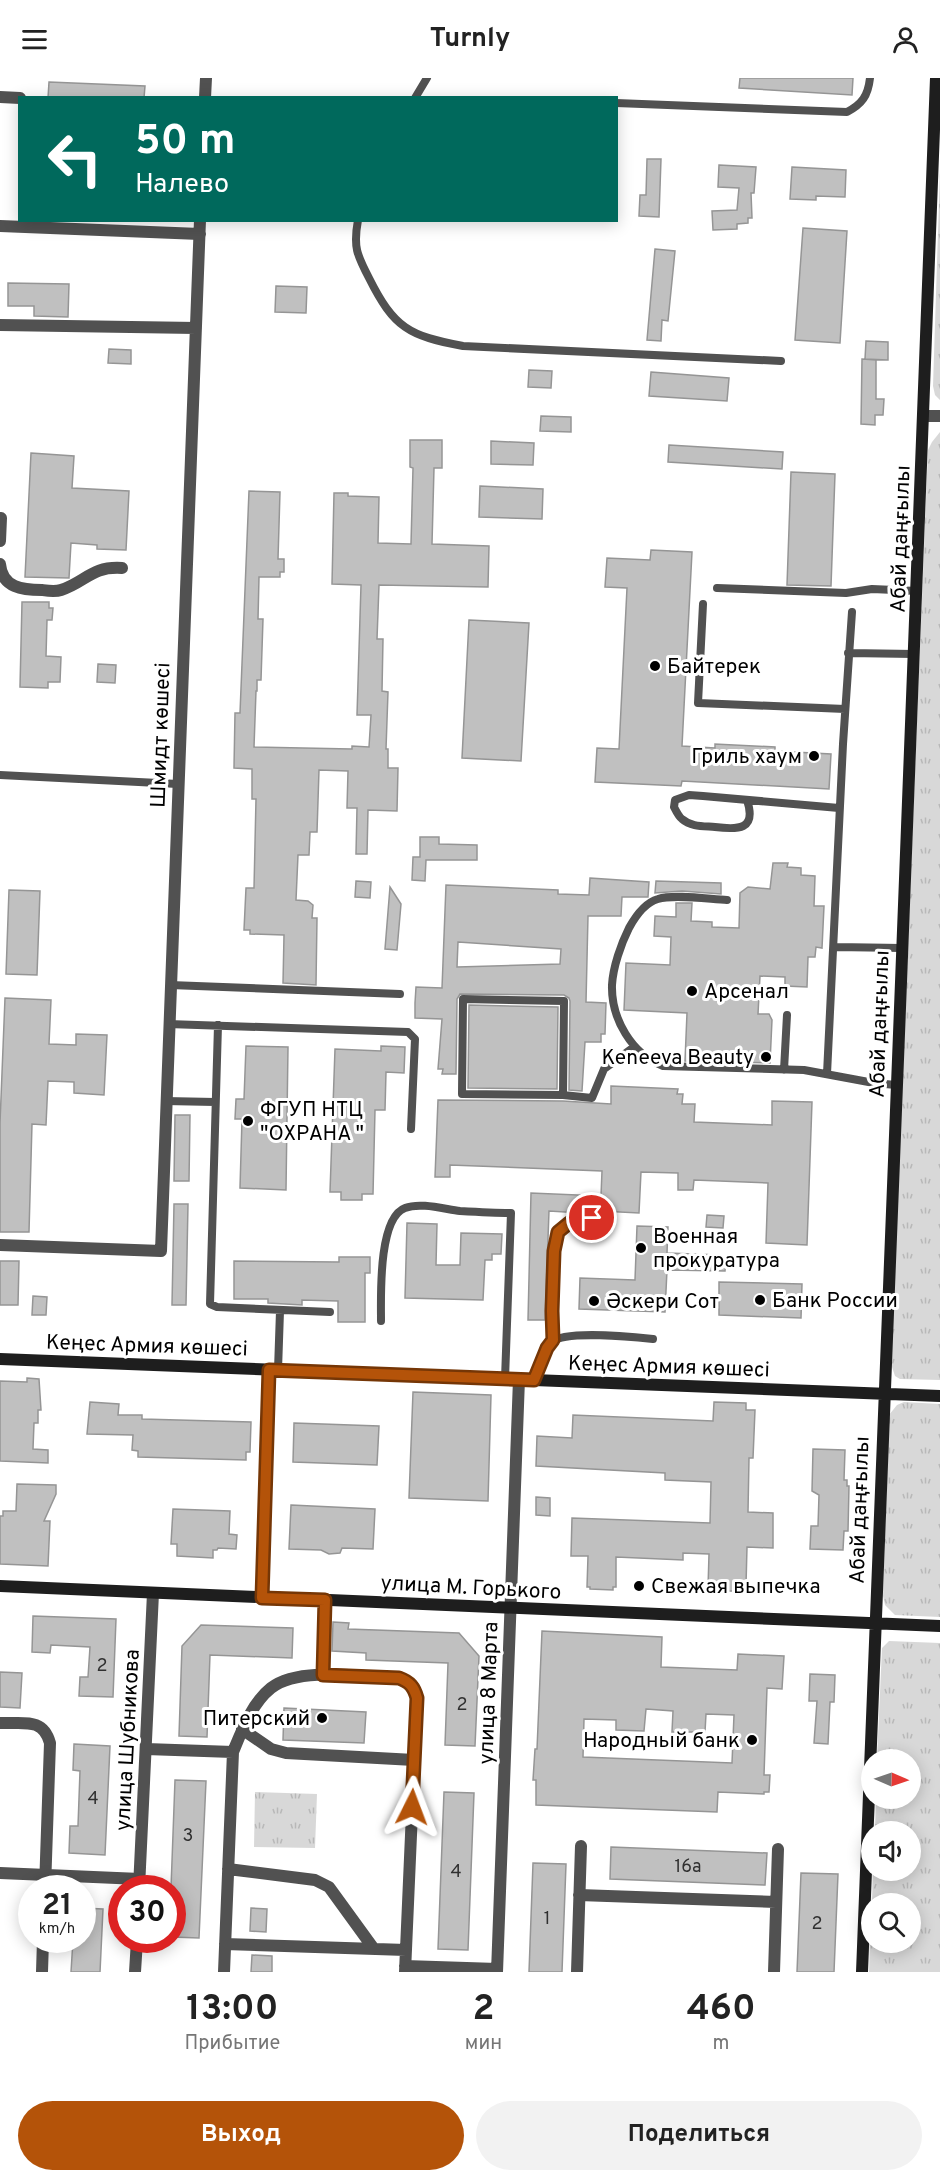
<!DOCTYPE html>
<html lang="ru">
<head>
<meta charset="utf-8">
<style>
	:root { --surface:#fff; --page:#f2f2f2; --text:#222; --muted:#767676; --accent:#b45309 }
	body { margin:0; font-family:Overpass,sans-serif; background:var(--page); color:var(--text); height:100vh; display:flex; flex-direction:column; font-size:22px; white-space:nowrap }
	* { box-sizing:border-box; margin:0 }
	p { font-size:20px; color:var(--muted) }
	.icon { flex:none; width:33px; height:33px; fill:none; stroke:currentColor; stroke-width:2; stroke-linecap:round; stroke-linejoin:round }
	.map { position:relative; height:1894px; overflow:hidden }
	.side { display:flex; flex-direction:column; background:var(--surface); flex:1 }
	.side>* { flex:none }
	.hud { position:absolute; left:18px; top:18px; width:600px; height:126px; border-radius:0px; box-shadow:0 3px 15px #0003; background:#00695c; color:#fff; overflow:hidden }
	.needle { width:39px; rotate:92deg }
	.fabs { position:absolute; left:861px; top:1671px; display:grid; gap:12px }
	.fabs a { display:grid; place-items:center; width:60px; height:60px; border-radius:50%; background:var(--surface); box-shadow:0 3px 15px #0003; font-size:30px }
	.speed { position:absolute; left:18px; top:1797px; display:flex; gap:12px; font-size:30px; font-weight:700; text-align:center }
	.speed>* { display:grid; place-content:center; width:78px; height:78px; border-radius:50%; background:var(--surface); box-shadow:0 3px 15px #0003; line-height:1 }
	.speed small { font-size:15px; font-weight:400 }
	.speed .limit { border:9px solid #d22; background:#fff; color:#111 }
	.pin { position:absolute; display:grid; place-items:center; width:51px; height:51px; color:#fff; margin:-26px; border:3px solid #fff; border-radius:50%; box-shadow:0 2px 6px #0007 }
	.me { position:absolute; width:66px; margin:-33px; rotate:3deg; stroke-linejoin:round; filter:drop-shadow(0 0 4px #0008) }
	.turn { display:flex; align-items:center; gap:21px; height:126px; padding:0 18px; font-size:27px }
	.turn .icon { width:78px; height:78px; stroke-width:2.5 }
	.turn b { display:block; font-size:42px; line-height:51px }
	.eta { display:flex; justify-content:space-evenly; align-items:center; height:102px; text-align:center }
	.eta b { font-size:36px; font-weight:700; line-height:42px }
	.cta { display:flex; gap:12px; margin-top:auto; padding:12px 18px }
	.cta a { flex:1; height:69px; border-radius:36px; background:var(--accent); color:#fff; font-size:24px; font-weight:700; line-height:69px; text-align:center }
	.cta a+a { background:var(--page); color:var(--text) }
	header { display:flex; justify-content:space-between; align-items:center; height:78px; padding:0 18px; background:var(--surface); font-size:27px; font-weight:700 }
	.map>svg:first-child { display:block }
	.park { fill:url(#park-tufts) }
	.building { fill:#c0c0c0; stroke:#959595; stroke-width:1.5; fill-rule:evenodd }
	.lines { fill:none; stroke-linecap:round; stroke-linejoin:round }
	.service { stroke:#515151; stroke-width:8 }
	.minor { stroke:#515151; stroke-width:12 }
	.tertiary { stroke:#515151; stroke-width:12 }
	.secondary { stroke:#1e1e1e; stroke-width:12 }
	.route-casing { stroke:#753606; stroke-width:15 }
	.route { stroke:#b45309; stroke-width:10 }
	.poi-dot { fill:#000; stroke:#fff; stroke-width:2 }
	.labels { text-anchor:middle; stroke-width:6; stroke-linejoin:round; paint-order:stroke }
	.number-label { font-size:18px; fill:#303030 }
	.street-label { font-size:21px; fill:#000; stroke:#fff }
	.poi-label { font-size:21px; fill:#000; stroke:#fff; text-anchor:start }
</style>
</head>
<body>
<header><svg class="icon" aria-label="menu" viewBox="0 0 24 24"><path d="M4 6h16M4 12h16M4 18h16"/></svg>Turnly<svg class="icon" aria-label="person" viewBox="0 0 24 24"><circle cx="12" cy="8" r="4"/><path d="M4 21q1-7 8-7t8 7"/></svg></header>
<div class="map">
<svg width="940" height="1894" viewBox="0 0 940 1894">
	<defs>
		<pattern id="park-tufts" width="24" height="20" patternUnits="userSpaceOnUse" patternTransform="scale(1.5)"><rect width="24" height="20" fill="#d8d8d8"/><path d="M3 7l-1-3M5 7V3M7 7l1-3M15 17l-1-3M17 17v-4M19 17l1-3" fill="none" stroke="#b8b8b8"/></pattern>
	</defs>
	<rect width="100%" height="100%" fill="#fff"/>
	<path class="park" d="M940,92V322L935,317L933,308Z
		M940,354V1302L900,1301L895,1298L891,1286L928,372L932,364Z
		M904,1324L940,1326V1539L895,1537L885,1527L883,1518L889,1337L897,1327Z
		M889,1563L940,1565V1894H869L871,1829L872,1864H910V1826L872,1825L873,1793L910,1792V1754L875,1753L876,1721L910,1720V1682L877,1681L882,1570Z
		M255,1714L317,1716L315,1770L254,1769Z"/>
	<path class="building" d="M740,0H853L852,17L739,10Z
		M49,4L145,8L144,20H48Z
		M647,81H661L659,139L639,138L640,117H646Z
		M719,87L756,89L754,115H751L752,140H748V145L737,146V151L713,152L712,133L737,132L739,110L718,109Z
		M792,89L846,92L845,119L816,118V122L790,121Z
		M803,150L847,153L840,265L795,262Z
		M655,171L675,173L668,243L662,242L661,263L647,262Z
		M8,205L69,206L68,239L34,238V228H8Z
		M276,208L307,209L306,235L275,234Z
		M866,263L888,264V282L865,281Z
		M109,271L131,272V286L108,285Z
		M862,281L876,282V321H884L883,337H875V347L861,346Z
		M529,292L552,293L551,310L528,309Z
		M651,294L729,300L727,323L649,318Z
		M541,338L571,339V354L540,353Z
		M410,362H442V390H434L432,466L489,468L488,509L379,507L377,561H383L382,613L388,614L386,671H388V690H398L397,733L368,732L367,776H356L357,730H347L348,693L319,692L317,754H310L309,777H298L296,822L308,823L313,827L312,840H317L316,907L283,905L284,857L250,856V852H244L246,810H254L256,721H252V691L234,690L235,635H240L249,413L280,414L278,481H284V494H280V499H259L258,541H263L261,602H257V613H256L254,669L352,671V668L369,669L371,637H357L361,507L332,506L334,415H348V418L379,419L378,465L411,466L413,390L410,389Z
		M491,363L534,365L533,387L491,386Z
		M669,367L783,374L782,391L668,384Z
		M31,375L74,378L72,410L129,413L126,472L97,471V467L71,465L69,500L25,499Z
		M791,394L835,396L831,508L787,507Z
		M480,408L543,411L542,441L479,439Z
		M651,472L692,474L682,668L715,670V666L775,669V673L831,676L829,711L682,703L681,708L595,704L597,670L619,671L627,510L605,509L607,480L650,482Z
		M22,524H49V530H53L52,542H47L46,578L61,579L60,604H48V610L20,609Z
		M469,542L529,545L521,683L462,680Z
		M98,586L116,587L115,605L97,604Z
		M420,759H439V766L477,767V782H426L425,803L412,802L413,779H420Z
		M773,785H788L787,789L801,790V797L815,798L814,828H824L822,870L816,869L815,879H808L807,909L785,908V899L760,898L758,936H769L772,942L770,985L685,983L687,935L624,932L626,885L670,887L671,859L654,858L655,838L676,839V825H692L691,843L712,844V849L739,850L740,815L748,809L770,811Z
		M590,800L649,804L648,819H622L621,838H588L586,924L606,925L605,956H601V964H585L582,1013L569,1012L570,923L569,920L564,917L460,916L457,921L456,996H442L443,991H438L442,941L415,940V925L416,909L442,910L446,807L558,812V816L589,817ZM458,864L561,871L560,886L457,889Z
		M356,803L371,804L370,820L355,819Z
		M656,803L721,805V816L682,813L655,815Z
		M390,809L401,826L397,872L385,871Z
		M9,812L40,813L37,897L6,896Z
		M5,920L51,922L49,966L76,967V956L107,957L104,1017L74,1015V1004L48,1003L46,1047L32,1046L29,1154H0V1045Z
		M469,927L558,929L557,1011L468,1010Z
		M246,968L288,969L286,1112L240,1110L242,1041H235L236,1021H244Z
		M381,968L405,969L404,995L386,994L385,1032H375L373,1116H362V1122H341V1114H330L335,971L381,973Z
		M611,1008L678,1011L677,1016H683L682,1026H695L694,1044L772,1047V1023L812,1024L807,1167L766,1165L768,1105L694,1102L693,1112H678V1095L641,1094L639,1135L581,1132V1135L549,1133L545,1242H528L531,1115L601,1118L602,1093L450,1087V1099H435L438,1022L563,1023L611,1026Z
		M175,1037H190L189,1103H174Z
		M174,1126H188L186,1227H172Z
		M707,1137L724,1138L723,1150L706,1149Z
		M407,1145L437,1146L436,1187H460L461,1155L502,1156L501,1176H492V1182H485L483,1222L405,1220Z
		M637,1148L668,1149L667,1175L720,1177V1179H726L725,1193L667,1192L665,1234L579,1231L580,1200L635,1202Z
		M339,1179H370V1195H365V1244H338V1223L302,1222V1227L268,1225V1221H234V1183L339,1184Z
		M0,1183H19L18,1227H0Z
		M719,1204L802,1206L801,1240L719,1237Z
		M33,1218L47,1219L46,1237H32Z
		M27,1300L39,1301L41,1332H38V1345H34L33,1371L48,1372V1385L0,1383V1303L27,1304Z
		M413,1314L491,1317L488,1423L409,1420Z
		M90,1324L119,1326L118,1337H142V1341L251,1344L250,1374H246V1382L138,1379V1373L132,1372L133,1357L87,1356Z
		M714,1324L746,1325V1332H755L753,1380H749L748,1434L773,1435V1470L747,1469L746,1507H742V1513H715V1510H708L709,1476L683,1475V1482L616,1479V1509H613V1512L590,1511V1509H587L588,1478H571L572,1440L710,1445L711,1404L665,1402V1395L536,1388L537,1358L572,1360L573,1337L713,1343Z
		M294,1345L379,1348L377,1387L293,1384Z
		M813,1371L845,1372L844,1402H847V1408H849L848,1453H844L843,1472L810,1471L811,1448H818L819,1417L812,1413Z
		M17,1406L56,1407V1416L44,1443H50L48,1488L0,1486V1438H3V1433H16Z
		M536,1419L550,1420V1438L536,1437Z
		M291,1427L375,1431L373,1471L342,1470L340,1475L329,1476L321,1472L289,1471Z
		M173,1431L230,1433L229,1456L237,1457L236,1471L218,1470L217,1472H213V1480L177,1478V1466H171Z
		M33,1538L116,1541L113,1619L79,1618L80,1599H88L90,1569L51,1567L50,1575L32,1574Z
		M333,1544L349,1545L348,1551L459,1555L479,1578L475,1668L445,1667L448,1585L366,1582V1575L332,1573Z
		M201,1547L293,1550L292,1580L210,1577L207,1659L179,1658L182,1568Z
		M542,1553L662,1559L661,1589L737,1592L738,1576L784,1578L782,1611L767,1610L764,1697H770L769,1714H764V1716L718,1714L717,1734L536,1727V1702H533L535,1671H537ZM646,1631L673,1633L672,1654H705L706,1636L734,1637L732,1685L583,1679L584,1641L616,1642V1652L644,1653Z
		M0,1594L22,1595L20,1630L0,1629Z
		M810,1596L835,1597L834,1624H830L828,1666L814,1665L817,1623H809Z
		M284,1630L366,1634L364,1665L283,1662Z
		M74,1666L110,1668L105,1777L69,1775L70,1748H78L80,1693L73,1692Z
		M175,1702L206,1703L199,1860L172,1859L171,1810Z
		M444,1714L474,1715L468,1872L438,1871Z
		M611,1769L767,1775L765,1807L610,1801Z
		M533,1785L566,1786L562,1894H529Z
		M801,1795L838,1796L834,1894H797Z
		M82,1830L103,1831L100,1894H71L73,1862H82Z
		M251,1830L267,1831L266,1854L250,1853Z
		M252,1877L272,1878V1894H251Z"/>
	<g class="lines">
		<path class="service" d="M415,20L427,0
			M616,25L847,34C862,26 868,18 870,0
			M358,142C353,169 357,177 369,200C394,250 409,258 463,268L781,283
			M717,510L846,515L872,511L917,513
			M703,526L698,625L845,631
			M848,575L914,576
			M0,697L178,706
			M747,722C757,752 738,752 715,749C704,748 691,749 682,741C679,739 676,733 674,729L675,722L689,717L703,718L839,730
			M727,822C708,821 674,816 658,821C644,825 635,839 629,850C621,866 613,889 612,907C611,941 632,976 663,988L804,992L874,1005L896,1007
			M835,869L902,870
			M170,907L400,916
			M168,946L408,954L415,961L411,1051
			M218,947L210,1226L217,1229L330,1234
			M784,992L787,937
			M827,996L843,666L852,534
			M563,1017L564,923L463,921L462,1016L563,1017L592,1020L604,991L634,969
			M165,1023L215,1024
			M381,1243C381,1219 378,1140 405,1130C420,1124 444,1131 460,1133C477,1134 494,1135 511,1135L505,1301
			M553,1262C552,1241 549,1171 558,1154C564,1143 581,1143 592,1140
			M278,1292L280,1233
			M534,1302C539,1290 543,1273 552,1264C564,1252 634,1259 653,1261"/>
		<path class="minor" d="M0,19L20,20
			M205,20L206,0
			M0,148L200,156
			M0,247L196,250
			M0,463L1,440
			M0,486C2,510 23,512 42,512C49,513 55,514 61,512C86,504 91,488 122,490
			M0,1167L161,1173L200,142
			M262,1520L269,1291
			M323,1597L325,1522
			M0,1645C23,1646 43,1639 50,1665L45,1810
			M242,1651L271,1671L286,1675L414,1682
			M146,1671L233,1674
			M228,1791L315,1802L329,1809L374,1871
			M0,1795L140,1801
			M139,1810L153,1515
			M579,1817L776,1824
			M225,1866L406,1872
			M405,1888L497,1891
			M42,1894L43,1862
			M135,1894L137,1862
			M224,1894L233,1674C242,1652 252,1625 271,1610C299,1588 364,1599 399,1600C410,1604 414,1609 417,1620L405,1894
			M497,1894L519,1301
			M577,1894L581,1768
			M774,1894L778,1771"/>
		<path class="tertiary" d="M924,338H940"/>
		<path class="secondary" d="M0,1281L940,1318
			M0,1508L940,1548
			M862,1894C885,1263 914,631 936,0"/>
	</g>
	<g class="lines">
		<g class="route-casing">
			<path id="route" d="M412,1729L417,1620C414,1609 410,1604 399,1600L323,1597L325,1522L262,1520L269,1292L534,1302L547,1270L553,1262L552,1233L554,1173L558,1154L569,1145L592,1140"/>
		</g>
		<use href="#route" class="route"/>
	</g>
	<g class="poi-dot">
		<circle cx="655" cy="588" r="6"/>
		<circle cx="814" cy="678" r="6"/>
		<circle cx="692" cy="913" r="6"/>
		<circle cx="766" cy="979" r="6"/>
		<circle cx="248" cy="1043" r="6"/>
		<circle cx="641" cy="1170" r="6"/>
		<circle cx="760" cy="1222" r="6"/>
		<circle cx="594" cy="1223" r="6"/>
		<circle cx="639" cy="1508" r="6"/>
		<circle cx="322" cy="1640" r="6"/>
		<circle cx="752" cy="1662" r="6"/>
	</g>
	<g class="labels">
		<g class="number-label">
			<text x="102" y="1593">2</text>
			<text x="462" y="1632">2</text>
			<text x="93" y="1726">4</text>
			<text x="188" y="1763">3</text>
			<text x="688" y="1794">16а</text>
			<text x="456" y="1799">4</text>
			<text x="547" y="1846">1</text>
			<text x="817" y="1851">2</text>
		</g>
		<g class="street-label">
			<text transform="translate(900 461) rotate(-88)" y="7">Абай даңғылы</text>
			<text transform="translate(160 657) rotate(-88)" y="7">Шмидт көшесі</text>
			<text transform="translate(879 946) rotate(-88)" y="7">Абай даңғылы</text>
			<text transform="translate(147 1267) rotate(2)" y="7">Кеңес Армия көшесі</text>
			<text transform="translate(669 1288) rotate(2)" y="7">Кеңес Армия көшесі</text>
			<text transform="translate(859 1432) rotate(-88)" y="7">Абай даңғылы</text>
			<text transform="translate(471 1509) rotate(3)" y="7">улица М. Горького</text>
			<text transform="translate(488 1615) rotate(-88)" y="7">улица 8 Марта</text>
			<text transform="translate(127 1662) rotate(-87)" y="7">улица Шубникова</text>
		</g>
		<g class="poi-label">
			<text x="667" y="595">Байтерек</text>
			<text x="802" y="685" text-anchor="end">Гриль хаум</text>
			<text x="704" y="920">Арсенал</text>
			<text x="754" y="986" text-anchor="end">Keneeva Beauty</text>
			<text x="260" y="1038">ФГУП НТЦ<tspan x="260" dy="24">"ОХРАНА "</tspan></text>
			<text x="653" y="1165">Военная<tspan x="653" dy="24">прокуратура</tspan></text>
			<text x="772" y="1229">Банк России</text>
			<text x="606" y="1230">Әскери Сот</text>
			<text x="651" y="1515">Свежая выпечка</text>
			<text x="310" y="1647" text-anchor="end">Питерский</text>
			<text x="740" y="1669" text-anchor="end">Народный банк</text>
		</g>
	</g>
</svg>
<div class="fabs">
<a><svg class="needle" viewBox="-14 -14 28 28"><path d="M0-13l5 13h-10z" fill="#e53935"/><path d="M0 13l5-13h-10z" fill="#767676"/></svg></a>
<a><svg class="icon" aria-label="sound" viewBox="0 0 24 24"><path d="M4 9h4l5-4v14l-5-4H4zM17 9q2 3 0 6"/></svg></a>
<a><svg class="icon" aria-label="search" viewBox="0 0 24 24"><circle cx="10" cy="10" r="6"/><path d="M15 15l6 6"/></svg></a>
</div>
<div class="speed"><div>21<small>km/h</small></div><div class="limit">30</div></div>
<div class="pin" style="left:592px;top:1140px;background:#d93025"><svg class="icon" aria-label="arrive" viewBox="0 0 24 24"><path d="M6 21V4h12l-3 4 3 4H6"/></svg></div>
<svg class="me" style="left:412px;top:1729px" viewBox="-20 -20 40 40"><path d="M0-17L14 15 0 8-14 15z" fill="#b45309" stroke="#fff" stroke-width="4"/></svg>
<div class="hud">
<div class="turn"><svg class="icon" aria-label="left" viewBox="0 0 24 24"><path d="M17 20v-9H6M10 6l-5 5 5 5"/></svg><div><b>50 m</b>Налево</div></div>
</div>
</div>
<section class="side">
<div class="eta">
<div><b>13:00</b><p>Прибытие</p></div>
<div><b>2</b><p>мин</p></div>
<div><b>460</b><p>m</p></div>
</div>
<div class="cta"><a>Выход</a><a>Поделиться</a></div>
</section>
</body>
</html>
